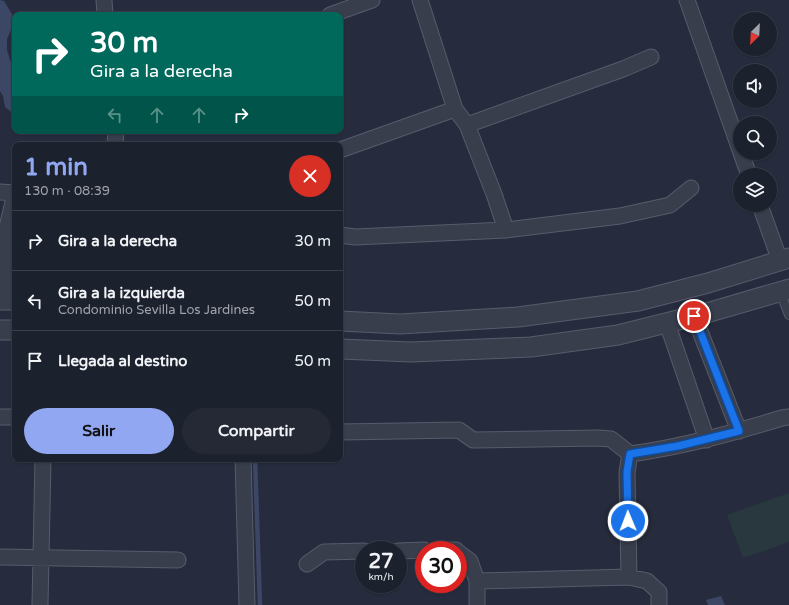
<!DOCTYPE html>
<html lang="es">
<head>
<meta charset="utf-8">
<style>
	:root { --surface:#1c212e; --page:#252936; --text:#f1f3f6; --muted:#a0a3aa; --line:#3a3e4a; --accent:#91a7f1 }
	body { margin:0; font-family:"Varela Round",sans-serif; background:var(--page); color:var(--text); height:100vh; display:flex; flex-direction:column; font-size:15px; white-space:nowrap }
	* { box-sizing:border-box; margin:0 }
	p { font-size:13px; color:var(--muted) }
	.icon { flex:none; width:22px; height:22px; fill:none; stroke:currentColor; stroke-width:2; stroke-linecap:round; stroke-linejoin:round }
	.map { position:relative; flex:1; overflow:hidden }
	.sheet { position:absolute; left:12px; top:142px; width:331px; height:320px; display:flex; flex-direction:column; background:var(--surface); border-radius:8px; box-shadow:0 1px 3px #0004,0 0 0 1px var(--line) }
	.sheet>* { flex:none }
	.guide { position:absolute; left:12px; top:12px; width:331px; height:122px; border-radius:8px; box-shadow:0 1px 3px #0004,0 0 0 1px var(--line); background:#00695c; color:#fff; overflow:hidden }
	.needle { width:26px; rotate:204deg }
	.fabs { position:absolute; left:733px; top:12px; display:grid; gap:8px }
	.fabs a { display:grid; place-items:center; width:44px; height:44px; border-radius:50%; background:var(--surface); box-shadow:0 1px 3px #0004,0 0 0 1px var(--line); font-size:20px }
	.speed { position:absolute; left:355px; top:541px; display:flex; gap:8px; font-size:20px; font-weight:700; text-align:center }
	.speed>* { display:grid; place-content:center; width:52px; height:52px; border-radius:50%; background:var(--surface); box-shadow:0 1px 3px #0004,0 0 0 1px var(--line); line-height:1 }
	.speed small { font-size:10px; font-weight:400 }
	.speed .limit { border:6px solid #d22; background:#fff; color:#111 }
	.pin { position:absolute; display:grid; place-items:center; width:34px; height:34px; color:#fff; margin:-17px; border:2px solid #fff; border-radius:50%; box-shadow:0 1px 4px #0007 }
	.me { position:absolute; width:44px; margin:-22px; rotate:359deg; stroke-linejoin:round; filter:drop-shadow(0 0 3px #0008) }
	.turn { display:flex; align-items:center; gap:14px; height:84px; padding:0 12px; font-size:18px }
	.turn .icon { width:52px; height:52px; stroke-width:2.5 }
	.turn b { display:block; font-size:28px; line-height:34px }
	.lanes { display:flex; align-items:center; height:38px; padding:0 12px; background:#0003; justify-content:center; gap:20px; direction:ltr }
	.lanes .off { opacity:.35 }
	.round { display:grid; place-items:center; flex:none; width:42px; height:42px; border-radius:21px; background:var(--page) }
	.overview { display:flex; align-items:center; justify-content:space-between; height:68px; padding:0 12px }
	h1 { font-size:24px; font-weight:700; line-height:30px; color:var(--accent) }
	.cta { display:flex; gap:8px; margin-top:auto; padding:8px 12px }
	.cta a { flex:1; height:46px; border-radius:24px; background:var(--accent); color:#111; font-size:16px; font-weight:700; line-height:46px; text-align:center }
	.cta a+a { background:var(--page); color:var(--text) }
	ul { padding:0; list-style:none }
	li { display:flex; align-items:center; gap:12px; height:60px; padding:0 12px; border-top:1px solid var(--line) }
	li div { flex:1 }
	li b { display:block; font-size:15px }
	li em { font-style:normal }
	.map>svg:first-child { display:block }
	.green { fill:#28383e }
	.water { fill:#3c4765 }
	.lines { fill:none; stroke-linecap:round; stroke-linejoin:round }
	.stream { stroke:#3c4765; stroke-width:4.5 }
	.service-casing { stroke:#575c6b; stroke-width:10 }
	.minor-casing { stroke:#575c6b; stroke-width:17 }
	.tertiary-casing { stroke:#575c6b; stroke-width:21 }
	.service { stroke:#393e4d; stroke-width:8 }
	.minor { stroke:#393e4d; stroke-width:15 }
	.tertiary { stroke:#393e4d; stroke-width:19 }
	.route-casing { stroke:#114b97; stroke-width:10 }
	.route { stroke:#1a73e8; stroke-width:7 }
</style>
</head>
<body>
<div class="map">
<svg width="789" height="605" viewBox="0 0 789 605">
	<rect width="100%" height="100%" fill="#262c3d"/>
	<path class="green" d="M789,493V542L743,558L727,515Z"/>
	<path class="water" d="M0,0L4,1L12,14L11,30L7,39V50L10,60L15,68V115L5,107L3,96L0,91Z
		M721,596L725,605H708L706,600Z"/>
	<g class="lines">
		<path class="stream" d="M255,459L260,605"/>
		<g class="service-casing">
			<path id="service" d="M780,292L789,315"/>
		</g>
		<g class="minor-casing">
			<path id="minor" d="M104,0L105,15
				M420,0L455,109L467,125L494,194L506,230
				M687,0L740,150
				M330,15L372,0
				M467,125L623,69L651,57
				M115,145L116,131
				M340,150L455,109
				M741,153L749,175
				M0,192L15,193
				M760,205L780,261
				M340,235L355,237L506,230L620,216L670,205L691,188
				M1,300L3,244L15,194
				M14,300L13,274L15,227
				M694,316L739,431
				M667,323L707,440
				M0,417H15
				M340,432L459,430L473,440L598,438L611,439L630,454C682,447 732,433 782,418L789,417
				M243,459L247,605
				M443,550H456
				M398,551L424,550
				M458,552L470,561L477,581V605
				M0,557L178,560
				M307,564L324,552L364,551
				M629,577L627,472L630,454
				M477,581L629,577L647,581L659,592V605
				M40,605L43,459"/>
		</g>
		<g class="tertiary-casing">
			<path id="tertiary" d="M0,300H15
				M340,321L400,324L518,317L638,301L708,283L789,258
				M0,330H15
				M340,349L411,352L531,347L618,335L710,312L789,289"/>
		</g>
		<use href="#service" class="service"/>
		<use href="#minor" class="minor"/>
		<use href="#tertiary" class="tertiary"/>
	</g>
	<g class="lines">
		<g class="route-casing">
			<path id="route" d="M628,521L627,472L630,454L678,446L739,431L694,316"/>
		</g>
		<use href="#route" class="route"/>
	</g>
</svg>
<div class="fabs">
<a><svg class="needle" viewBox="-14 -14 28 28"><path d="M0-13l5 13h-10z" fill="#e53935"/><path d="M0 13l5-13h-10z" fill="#a0a3aa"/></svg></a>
<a><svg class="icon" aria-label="sound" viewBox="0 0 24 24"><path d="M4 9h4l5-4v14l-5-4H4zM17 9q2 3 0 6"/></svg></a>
<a><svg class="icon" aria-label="search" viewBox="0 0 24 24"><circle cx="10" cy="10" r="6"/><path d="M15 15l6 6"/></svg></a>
<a><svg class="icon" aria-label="layers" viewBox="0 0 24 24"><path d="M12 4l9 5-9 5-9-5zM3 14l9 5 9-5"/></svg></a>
</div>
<div class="speed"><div>27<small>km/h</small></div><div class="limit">30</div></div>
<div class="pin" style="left:694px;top:316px;background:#d93025"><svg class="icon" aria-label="arrive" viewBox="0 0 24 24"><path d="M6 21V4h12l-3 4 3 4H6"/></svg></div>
<svg class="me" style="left:628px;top:521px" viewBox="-20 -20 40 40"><circle r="17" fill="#1a73e8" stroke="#fff" stroke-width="3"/><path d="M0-11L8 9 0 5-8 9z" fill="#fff"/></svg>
<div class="guide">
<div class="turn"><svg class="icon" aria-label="right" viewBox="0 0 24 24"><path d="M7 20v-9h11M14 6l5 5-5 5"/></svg><div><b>30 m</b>Gira a la derecha</div></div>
<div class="lanes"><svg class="icon off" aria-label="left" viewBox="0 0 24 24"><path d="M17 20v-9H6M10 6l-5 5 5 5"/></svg><svg class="icon off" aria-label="ahead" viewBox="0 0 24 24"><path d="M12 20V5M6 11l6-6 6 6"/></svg><svg class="icon off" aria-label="ahead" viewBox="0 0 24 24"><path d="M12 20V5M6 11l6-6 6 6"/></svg><svg class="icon" aria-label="right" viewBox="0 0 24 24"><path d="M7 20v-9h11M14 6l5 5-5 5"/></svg></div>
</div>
<section class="sheet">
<div class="overview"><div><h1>1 min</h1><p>130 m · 08:39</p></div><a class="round" style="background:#d93025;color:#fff"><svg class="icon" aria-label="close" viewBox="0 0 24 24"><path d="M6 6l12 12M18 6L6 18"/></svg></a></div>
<ul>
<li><svg class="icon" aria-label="right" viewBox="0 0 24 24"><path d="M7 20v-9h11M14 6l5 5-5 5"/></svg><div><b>Gira a la derecha</b></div><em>30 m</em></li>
<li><svg class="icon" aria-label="left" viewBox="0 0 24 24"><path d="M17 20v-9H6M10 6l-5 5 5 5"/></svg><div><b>Gira a la izquierda</b><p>Condominio Sevilla Los Jardines</p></div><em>50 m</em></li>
<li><svg class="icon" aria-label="arrive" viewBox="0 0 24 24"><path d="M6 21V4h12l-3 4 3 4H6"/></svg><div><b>Llegada al destino</b></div><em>50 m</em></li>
</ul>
<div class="cta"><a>Salir</a><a>Compartir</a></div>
</section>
</div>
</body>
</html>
